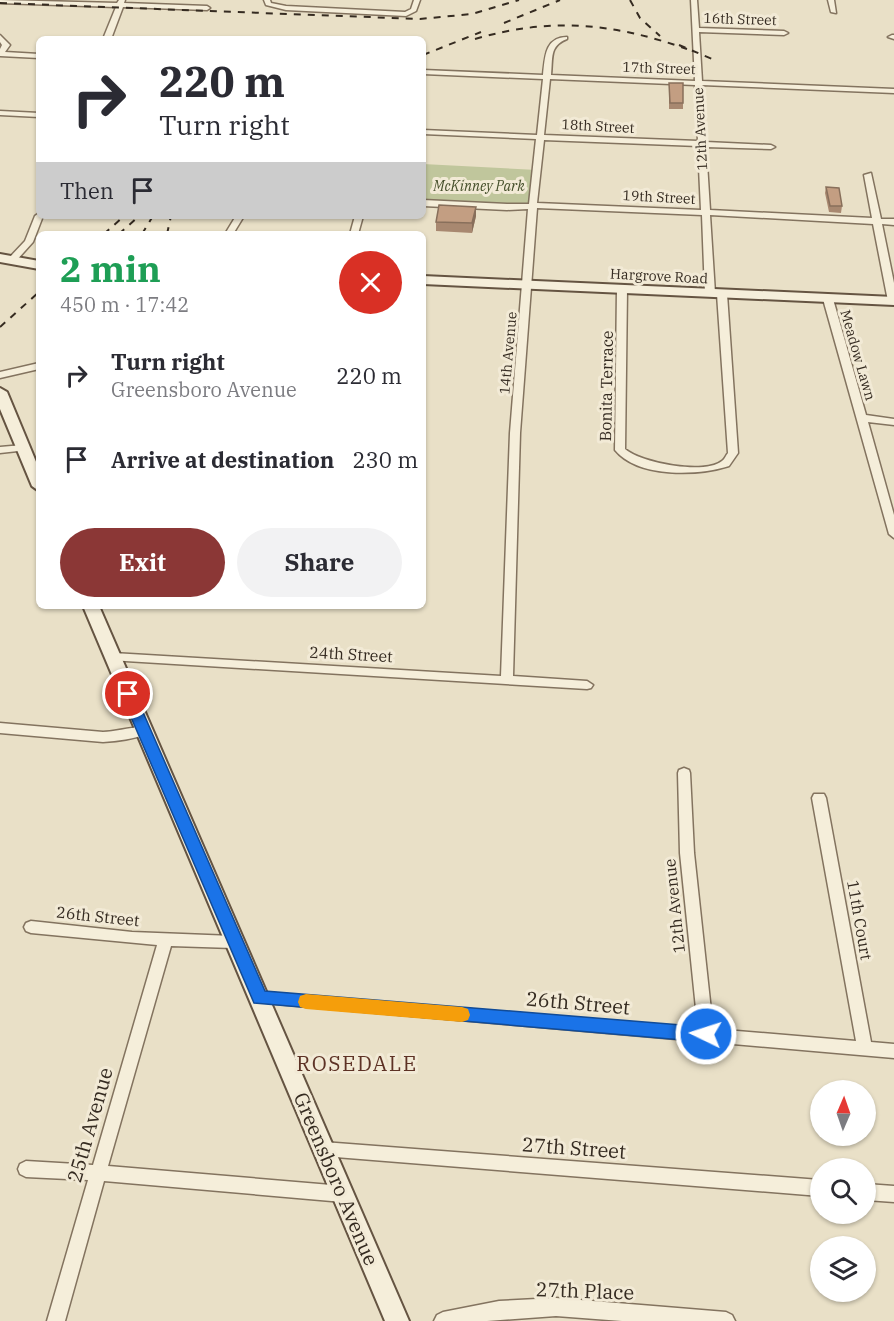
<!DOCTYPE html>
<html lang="en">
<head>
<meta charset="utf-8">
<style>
	:root { --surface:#fff; --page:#f2f2f3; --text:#2b2b33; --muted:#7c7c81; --accent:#8b3736 }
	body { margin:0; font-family:"IBM Plex Serif",serif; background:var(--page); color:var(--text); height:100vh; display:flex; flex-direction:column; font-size:22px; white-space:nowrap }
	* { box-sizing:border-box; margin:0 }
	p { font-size:20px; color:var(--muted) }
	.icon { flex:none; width:33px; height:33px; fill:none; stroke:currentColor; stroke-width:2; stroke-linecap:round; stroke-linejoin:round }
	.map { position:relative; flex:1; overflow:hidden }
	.panel { position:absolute; left:36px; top:231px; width:390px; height:378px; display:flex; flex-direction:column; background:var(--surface); border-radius:9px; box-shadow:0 2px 4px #0004 }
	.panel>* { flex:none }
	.guide { position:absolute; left:36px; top:36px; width:390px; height:183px; border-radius:9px; box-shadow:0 2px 4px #0004; background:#fff; color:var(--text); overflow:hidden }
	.needle { width:39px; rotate:2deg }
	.tools { position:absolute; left:810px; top:1080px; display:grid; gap:12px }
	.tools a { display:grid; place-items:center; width:66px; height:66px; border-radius:50%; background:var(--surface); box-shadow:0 2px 4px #0004; font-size:30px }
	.pin { position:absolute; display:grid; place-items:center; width:51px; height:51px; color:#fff; margin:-26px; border:3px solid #fff; border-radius:50%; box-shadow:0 2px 6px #0007 }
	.me { position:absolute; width:66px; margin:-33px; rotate:274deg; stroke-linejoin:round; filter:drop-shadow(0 0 4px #0008) }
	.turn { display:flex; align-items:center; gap:21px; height:126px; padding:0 24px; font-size:27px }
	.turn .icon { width:78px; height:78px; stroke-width:2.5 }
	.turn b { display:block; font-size:42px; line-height:51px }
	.then { display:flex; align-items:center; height:57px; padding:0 24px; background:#0003; gap:12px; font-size:22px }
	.round { display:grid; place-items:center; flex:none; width:63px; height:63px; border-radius:32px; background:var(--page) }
	.summary { display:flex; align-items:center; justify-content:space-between; height:102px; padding:0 24px }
	h1 { font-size:36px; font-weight:800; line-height:45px; color:#1e9e55 }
	.primary-button { display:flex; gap:12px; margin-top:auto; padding:12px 24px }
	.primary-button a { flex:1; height:69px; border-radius:36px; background:var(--accent); color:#fff; font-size:24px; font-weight:800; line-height:69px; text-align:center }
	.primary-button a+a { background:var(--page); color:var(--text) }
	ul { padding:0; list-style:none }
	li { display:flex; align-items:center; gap:18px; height:84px; padding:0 24px }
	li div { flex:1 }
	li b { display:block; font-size:22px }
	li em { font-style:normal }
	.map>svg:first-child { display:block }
	.green { fill:#c0c69c }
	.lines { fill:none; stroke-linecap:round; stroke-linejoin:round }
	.street-casing { stroke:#83735f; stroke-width:3 }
	.secondary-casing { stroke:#655442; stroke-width:4 }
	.street { fill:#f5eeda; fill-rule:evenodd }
	.secondary { fill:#f5eeda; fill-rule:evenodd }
	.rail { stroke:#352b21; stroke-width:2; stroke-dasharray:7 7; stroke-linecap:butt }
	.wall { fill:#a88870 }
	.shaded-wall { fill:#886f5b }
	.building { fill:#c39e82; stroke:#886f5b; stroke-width:1.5 }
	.route { fill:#1a73e8; stroke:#114b97; stroke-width:1.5 }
	.slow { fill:#f59e0b }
	.labels { text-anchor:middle; stroke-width:6; stroke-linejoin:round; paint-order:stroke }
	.far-street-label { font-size:14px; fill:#352b21; stroke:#f2ead6 }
	.far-park-label { font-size:14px; font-style:italic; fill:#454f2a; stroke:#f2ead6 }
	.street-label { font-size:16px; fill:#352b21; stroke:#f2ead6 }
	.near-street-label { font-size:20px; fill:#352b21; stroke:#f2ead6 }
	.near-neighbourhood-label { font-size:21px; letter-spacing:1.5px; fill:#5d3225; stroke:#f2ead6 }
</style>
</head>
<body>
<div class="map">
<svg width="894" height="1321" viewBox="0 0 894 1321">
	<rect width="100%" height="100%" fill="#e9e0c7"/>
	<path class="green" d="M423,164L537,170L533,207L423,203Z"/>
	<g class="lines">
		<g class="street-casing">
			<path id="street" d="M0,0L117,3L119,0H125L124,3L207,6L210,8L207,10L123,7L111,39H103L116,7L0,3Z
				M264,0H270L271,3L286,6L405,12L411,9L414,0H420L416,11L406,16L286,10L266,5Z
				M691,0H697L699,28L784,31L788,33L784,35L699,32L702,81L894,89V93L702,85L706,142L771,145L775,147L771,149L706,147L710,210L872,218L864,175L871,173L881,219H894V225L882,224L894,283V303L888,301L873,224L710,215L715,293L710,296L705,293L702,215L537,208L520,433L513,676L587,681L593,685L591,688L587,689L109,660L107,657L109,654L113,653L501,676L510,433L528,209L507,210L423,206V200L507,204H529L536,139L423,134V130L537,135L543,79L423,74V70L543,75C545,57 545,37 567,37V39C549,46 553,58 551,75L695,81ZM550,79L695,85L698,141L544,135ZM544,140L698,146L701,210L537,203Z
				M828,0H834L836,13L831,12Z
				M0,35L10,45L5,52L39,54V58L0,56V49L2,45L0,42Z
				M892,35H894V39L888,37Z
				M0,111L39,113V117L0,115Z
				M39,213V216H43L33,242L15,262H9V258L25,241L35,216Z
				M236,216H244L233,234H225Z
				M355,216H363L358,234H350Z
				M622,286L627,289L625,449C641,463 705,475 722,461C725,459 726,455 728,453L717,294L722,291L727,294L738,453L729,466C697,476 638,478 615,450L617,289Z
				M828,296L833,299L866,415L894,419V425L868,422L894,515V538L889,534L823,299Z
				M39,363V369L0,378V372Z
				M23,445L27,446L28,448L27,450L0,453V447Z
				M0,723L103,732C115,732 137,725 147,728L149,731L147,734C133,739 118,741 103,742L0,733Z
				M684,768L689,770L690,773L694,853L713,1029L856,1041L812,798L814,794H824L826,798L871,1042L894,1044V1058L254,1002L252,998L254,994L259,992L698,1028L680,853L678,773L679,770Z
				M31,921L132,932L233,936L238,938L240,942L238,946L233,948L171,946L108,1166L343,1186L349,1189L351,1194L349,1199L343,1202L104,1181L65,1321H47L88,1180L26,1177L20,1174L18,1169L20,1164L26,1161L93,1165L157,945L31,933L26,931L24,927L26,923Z
				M323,1142L820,1180V1196L323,1156L317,1154L315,1149L317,1144Z
				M866,1184L894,1186V1202L866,1200Z
				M556,1298L726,1312L732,1315L735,1321H622L556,1316L487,1321H434L437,1315L443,1312L499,1301Z"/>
		</g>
		<g class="secondary-casing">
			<path id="secondary" d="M0,254L39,261V269L0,262Z
				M423,276L894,297V305L423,284Z
				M0,388L7,392L39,469V491L32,486L0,409Z
				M83,606H99L409,1321H385Z"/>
		</g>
		<use href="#street" class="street"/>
		<use href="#secondary" class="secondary"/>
		<path class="rail" d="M630,0L640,18L660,36
			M0,3L420,19L472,14L519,0
			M504,23L560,0
			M475,39C551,17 613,23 687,49
			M679,45L712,59
			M423,55L481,32
			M104,234L124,216
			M119,234L139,216
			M142,234L153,216
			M167,234L171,216
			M0,327L39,292"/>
	</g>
	<path class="wall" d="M669,83L683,103V109H669Z
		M826,187L842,206L841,213L829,212L825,193Z
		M476,207V216L472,233L436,231V222Z"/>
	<path class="shaded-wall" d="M476,207V216L472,233V223Z"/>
	<path class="building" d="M669,83H683V103H670Z
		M826,187L839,188L842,206H830Z
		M439,205L476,207L472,223L436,222Z"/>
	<path class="route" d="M128,689L135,694L265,991L706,1027L712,1029L715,1034L712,1040L706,1042L254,1003L121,694Z"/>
	<path class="slow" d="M306,994L462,1007L468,1009L470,1015L468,1020L462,1022L306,1009L300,1007L298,1002L300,996Z"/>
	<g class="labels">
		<g class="far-street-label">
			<text transform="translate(740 19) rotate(2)" y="5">16th Street</text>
			<text transform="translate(659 68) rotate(2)" y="5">17th Street</text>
			<text transform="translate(598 126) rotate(3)" y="5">18th Street</text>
			<text transform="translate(700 129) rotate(-93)" y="5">12th Avenue</text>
			<text transform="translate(659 197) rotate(3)" y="5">19th Street</text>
			<text transform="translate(659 276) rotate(3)" y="5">Hargrove Road</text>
			<text transform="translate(508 353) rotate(-85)" y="5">14th Avenue</text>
			<text transform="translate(858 355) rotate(74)" y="5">Meadow Lawn</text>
		</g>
		<g class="far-park-label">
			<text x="479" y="191">McKinney Park</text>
		</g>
		<g class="street-label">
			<text transform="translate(606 386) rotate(-89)" y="6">Bonita Terrace</text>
			<text transform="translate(351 654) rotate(3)" y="6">24th Street</text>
			<text transform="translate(674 906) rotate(-96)" y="6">12th Avenue</text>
			<text transform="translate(98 916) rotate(6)" y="6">26th Street</text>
			<text transform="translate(860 920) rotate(80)" y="6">11th Court</text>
		</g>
		<g class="near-street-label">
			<text transform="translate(578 1003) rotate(5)" y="7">26th Street</text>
			<text transform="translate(90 1125) rotate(-74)" y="7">25th Avenue</text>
			<text transform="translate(574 1148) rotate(4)" y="7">27th Street</text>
			<text transform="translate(336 1179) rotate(67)" y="7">Greensboro Avenue</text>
			<text transform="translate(585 1291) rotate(2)" y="7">27th Place</text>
		</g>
		<g class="near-neighbourhood-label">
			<text x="357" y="1071">ROSEDALE</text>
		</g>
	</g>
</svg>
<div class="tools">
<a><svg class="needle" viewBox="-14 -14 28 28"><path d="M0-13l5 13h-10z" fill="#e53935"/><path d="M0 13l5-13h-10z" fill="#7c7c81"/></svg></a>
<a><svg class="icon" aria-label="search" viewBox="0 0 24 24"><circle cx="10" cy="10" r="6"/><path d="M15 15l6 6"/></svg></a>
<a><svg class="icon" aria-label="layers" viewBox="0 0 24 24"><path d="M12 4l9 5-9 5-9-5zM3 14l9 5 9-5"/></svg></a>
</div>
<div class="pin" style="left:128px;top:694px;background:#d93025"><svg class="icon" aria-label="arrive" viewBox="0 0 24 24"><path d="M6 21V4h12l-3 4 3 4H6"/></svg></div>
<svg class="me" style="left:706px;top:1034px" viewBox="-20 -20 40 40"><circle r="17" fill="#1a73e8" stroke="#fff" stroke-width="3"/><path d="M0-11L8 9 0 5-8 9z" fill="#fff"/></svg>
<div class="guide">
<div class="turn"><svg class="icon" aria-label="right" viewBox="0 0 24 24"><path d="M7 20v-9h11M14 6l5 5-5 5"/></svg><div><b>220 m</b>Turn right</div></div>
<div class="then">Then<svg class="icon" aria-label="arrive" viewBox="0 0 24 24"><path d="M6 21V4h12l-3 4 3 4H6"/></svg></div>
</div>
<section class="panel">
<div class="summary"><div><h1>2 min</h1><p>450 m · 17:42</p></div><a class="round" style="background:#d93025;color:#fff"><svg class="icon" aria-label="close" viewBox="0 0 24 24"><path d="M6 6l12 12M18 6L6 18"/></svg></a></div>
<ul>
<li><svg class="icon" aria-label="right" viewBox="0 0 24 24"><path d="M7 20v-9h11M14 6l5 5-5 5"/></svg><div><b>Turn right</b><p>Greensboro Avenue</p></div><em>220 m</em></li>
<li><svg class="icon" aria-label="arrive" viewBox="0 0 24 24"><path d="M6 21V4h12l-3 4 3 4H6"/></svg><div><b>Arrive at destination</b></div><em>230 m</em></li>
</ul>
<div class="primary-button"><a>Exit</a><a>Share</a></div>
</section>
</div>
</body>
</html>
